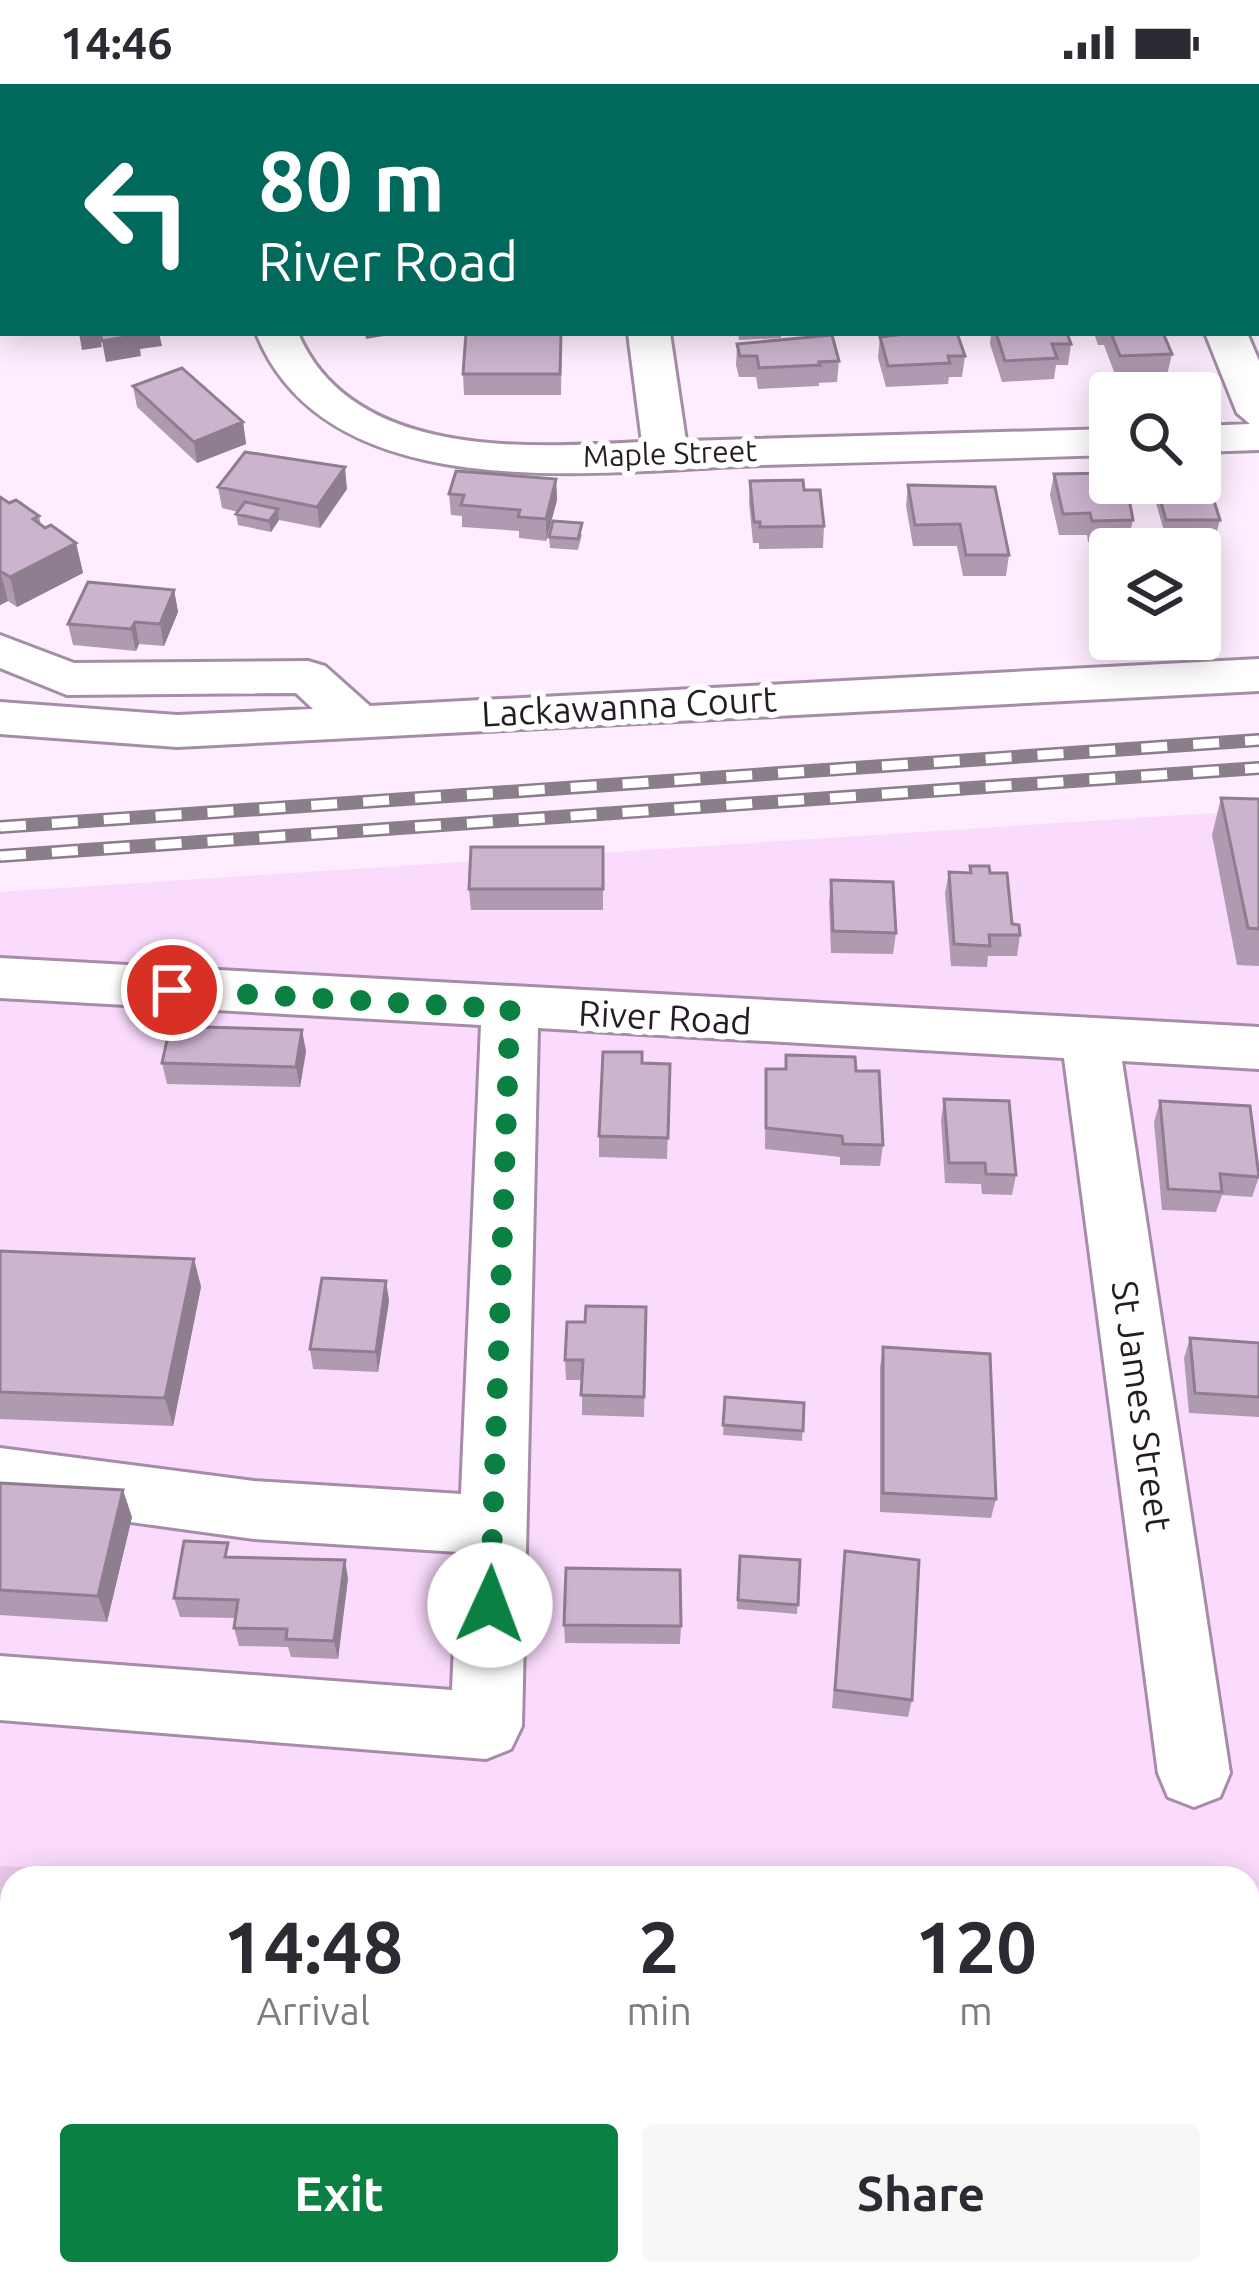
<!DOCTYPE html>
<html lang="en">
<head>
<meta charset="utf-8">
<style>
	:root { --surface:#fff; --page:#f7f7f7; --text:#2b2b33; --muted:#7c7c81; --accent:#0b8043 }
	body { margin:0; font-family:Ubuntu,sans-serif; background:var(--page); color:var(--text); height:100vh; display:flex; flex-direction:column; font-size:45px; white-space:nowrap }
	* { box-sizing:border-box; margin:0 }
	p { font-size:39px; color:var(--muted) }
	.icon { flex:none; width:66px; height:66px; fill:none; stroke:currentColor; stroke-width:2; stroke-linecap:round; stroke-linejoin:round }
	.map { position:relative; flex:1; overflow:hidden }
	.drawer { position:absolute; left:0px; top:1782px; width:1260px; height:420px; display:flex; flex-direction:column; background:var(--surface); border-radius:36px 36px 0 0; box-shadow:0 6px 30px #0003 }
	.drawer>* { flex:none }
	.top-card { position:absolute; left:0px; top:0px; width:1260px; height:252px; box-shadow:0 6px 30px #0003; background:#00695c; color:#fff; overflow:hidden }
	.buttons { position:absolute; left:1089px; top:288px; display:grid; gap:24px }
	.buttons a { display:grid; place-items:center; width:132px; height:132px; border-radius:12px; background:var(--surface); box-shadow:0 6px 30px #0003; font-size:60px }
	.pin { position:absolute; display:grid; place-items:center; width:102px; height:102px; color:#fff; margin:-51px; border:6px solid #fff; border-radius:50%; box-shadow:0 3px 12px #0007 }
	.me { position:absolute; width:132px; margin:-66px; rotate:2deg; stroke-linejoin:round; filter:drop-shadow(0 0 9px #0008) }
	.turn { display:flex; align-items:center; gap:42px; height:252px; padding:0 60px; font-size:54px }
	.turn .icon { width:156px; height:156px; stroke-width:2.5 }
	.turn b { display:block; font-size:84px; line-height:102px }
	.eta { display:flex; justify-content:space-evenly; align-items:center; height:204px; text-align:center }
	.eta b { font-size:72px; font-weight:700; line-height:84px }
	.primary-button { display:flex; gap:24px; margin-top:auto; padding:24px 60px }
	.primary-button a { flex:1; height:138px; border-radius:12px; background:var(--accent); color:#fff; font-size:48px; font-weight:700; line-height:138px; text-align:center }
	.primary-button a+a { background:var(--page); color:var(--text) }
	.status { display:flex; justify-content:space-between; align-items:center; height:84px; padding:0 60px; background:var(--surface); direction:ltr }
	.status svg { height:33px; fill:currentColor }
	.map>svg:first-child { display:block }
	.built { fill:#fadbfd }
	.green { fill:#e9cbec }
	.forest { fill:#ca9bce }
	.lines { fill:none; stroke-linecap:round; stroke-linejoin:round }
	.minor-casing { stroke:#a58da7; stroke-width:6 }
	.minor { fill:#fff; fill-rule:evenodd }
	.rail-casing { stroke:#8b7e8b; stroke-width:14 }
	.rail { stroke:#fff; stroke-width:9; stroke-dasharray:26; stroke-linecap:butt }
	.wall { fill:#af9ab1 }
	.shaded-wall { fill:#8f7d90 }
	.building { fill:#ccb3ce; stroke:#8f7d90; stroke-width:3 }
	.route { stroke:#0b8043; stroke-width:21; stroke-dasharray:0 37.8 }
	.labels { text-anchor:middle; stroke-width:12; stroke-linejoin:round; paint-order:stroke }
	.far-street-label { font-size:30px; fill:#261c26; stroke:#fff }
	.street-label { font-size:36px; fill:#261c26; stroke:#fff }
</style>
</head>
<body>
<div class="status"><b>14:46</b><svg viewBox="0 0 49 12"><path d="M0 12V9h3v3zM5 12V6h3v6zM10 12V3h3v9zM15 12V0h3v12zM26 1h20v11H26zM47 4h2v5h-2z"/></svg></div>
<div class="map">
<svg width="1259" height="2202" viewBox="0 0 1259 2202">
	<rect width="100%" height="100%" fill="#fdedfe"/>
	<path class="built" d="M1259,726V2202H1058L866,2190H1248V1794H12V2137L0,2136V808Z"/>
	<path class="green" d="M0,1782L324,1794H12V2137L0,2136Z
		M1248,1827L1259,1828V2202H1058L866,2190H1248Z"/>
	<path class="forest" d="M0,2136L12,2137V2190H866L1058,2202H0Z"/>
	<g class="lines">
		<g class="minor-casing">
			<path id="minor" d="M169,0H205L206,3H170Z
				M597,0H633L634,3H598Z
				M1104,0H1140L1141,3H1105Z
				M1257,21H1259V43H1257Z
				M256,249H298C352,376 529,364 642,358L628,249H670L686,357L1110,345V371C994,375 878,378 762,381C608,386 328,430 256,249Z
				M1205,249H1247L1259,277V366L1200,368V342L1250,340L1237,329Z
				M0,551L74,579L308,577L325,582L370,622L1259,575V607L177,663L0,650V618L177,631L313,625L296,609L67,611L0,584Z
				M0,874L1259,943V985L1122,977L1230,1689L1220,1713L1194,1723L1168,1713L1158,1689L1064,974L538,944L522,1642L511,1665L486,1675L0,1636V1572L452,1606L458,1468L254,1455L0,1420V1364L254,1397L461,1410L481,941L0,914Z"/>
		</g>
		<use href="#minor" class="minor"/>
		<g class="rail-casing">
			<path id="rail" d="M0,743L1259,656
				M0,772L1259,684"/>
		</g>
		<use href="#rail" class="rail"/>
	</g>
	<path class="wall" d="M944,0H1024L976,3H945Z
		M1221,0H1259V3L1221,2Z
		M1257,45H1259V94L1257,91Z
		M562,249L561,311H464L463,290Z
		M738,249H781V254L739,256Z
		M910,249H957L965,272L962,293H949L948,300L886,303L878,274L880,253Z
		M991,249H1067L1071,260L1068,281H1056L1054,295L1002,298L990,260Z
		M1094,249H1163L1172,270L1167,291L1116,293L1104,261H1098Z
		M737,260L839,277L837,298L819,299V302L758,305L756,293H739L736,281Z
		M133,302L243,338L246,360L197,379L137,323Z
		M1054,390L1133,436L1128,458H1088L1087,451H1059L1050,411Z
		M556,395L557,416L546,457L519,454V447L462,443V432L451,431L449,410Z
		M750,397L804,406L824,442L823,464L759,465V459H753L749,418Z
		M908,401L1009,471L1006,492H963L957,462H913L906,422Z
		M1156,401L1220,436L1217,447H1164L1154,412Z
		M218,403L347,405L320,444L279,436L271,448L238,441L236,430L238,428L222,424Z
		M0,413L9,419L39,432L41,441L76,459L83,489L17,523L8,517L0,521Z
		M582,450L578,466L550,464L549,453Z
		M174,506L178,528L164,562L139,560L136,567L73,561L68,540Z
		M1221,714L1259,715V882L1237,881L1212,751Z
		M603,763V826H471L469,805Z
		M970,782L1020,851L1017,872H988L987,883L951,882L945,809L949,788H969Z
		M831,796L896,849L893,870L831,869L829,818Z
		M306,967L300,1003L167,1000L162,979Z
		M786,971L856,987L883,1061L880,1082L840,1081V1073L765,1065L766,985H785Z
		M642,979L670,980L667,1075L599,1073V1052Z
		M944,1015L1016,1091L1012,1111L982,1110L981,1100L945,1099L941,1036Z
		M1160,1017L1259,1093L1252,1113L1222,1111L1216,1128L1162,1126L1154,1038Z
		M0,1167L194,1175L201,1203L173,1342L0,1335Z
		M386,1197L389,1217L378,1288L313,1285L310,1265Z
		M646,1223L644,1333L582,1331V1296H566L565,1276L585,1238Z
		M1190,1254L1259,1259V1333L1189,1329L1184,1274Z
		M883,1263L996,1415L991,1434L880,1428V1283Z
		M725,1313L804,1319L802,1357L723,1351Z
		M0,1399L132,1433L107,1538L0,1531Z
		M845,1467L912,1616L908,1633L832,1624Z
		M740,1472L800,1476L797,1530L737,1525Z
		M232,1473L348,1494L338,1575L291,1573L288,1563L239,1562L234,1544L236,1534L180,1533L174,1514Z
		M564,1541L681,1542L680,1560L565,1559Z"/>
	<path class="shaded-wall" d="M50,0H91L92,3L37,2Z
		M3,25V46H0V26Z
		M79,249H99L102,263L82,266Z
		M137,249H159L162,262L140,265L141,272L106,278L102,257Z
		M365,249H401L366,255Z
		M243,338L246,360L197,379L194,358Z
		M345,383L347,405L320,444L317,423Z
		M556,395L557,416L546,457V435Z
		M278,425L279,436L271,448L269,437Z
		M76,459L83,489L17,523L10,493Z
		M0,486L8,517L0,521Z
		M174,506L178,528L164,562L160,540Z
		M135,538L139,560L136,567L131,545Z
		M302,946L306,967L300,1003L296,983Z
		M194,1175L201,1203L173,1342L165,1314Z
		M386,1197L389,1217L378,1288L376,1268Z
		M123,1406L132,1433L107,1538L98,1512Z
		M345,1476L348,1494L338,1575L334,1557Z"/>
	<path class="building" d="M0,0H50L37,3H3V25L0,26Z
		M278,0H337L338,3H280Z
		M474,0H541V3H474Z
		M706,0H786L787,3H707Z
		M100,249H137L138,251L102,257Z
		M466,249H561L560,290H463Z
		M913,249H957L965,272H948L950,279L888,282L880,253Z
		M996,249H1067L1071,260H1052L1057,274L1005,277Z
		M1111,249H1163L1172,270L1120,272Z
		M832,251L839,277L819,278L820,281L759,284L757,272H740L737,260Z
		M182,284L243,338L194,358L133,302Z
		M245,368L345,383L317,423L218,403Z
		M456,387L556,395L546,435L518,433L520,426L461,421L464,411L449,410Z
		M1110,389V399H1126L1133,436L1092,437L1090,429L1063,430L1054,390Z
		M803,396L804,406H820L824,442L760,443V438H754L750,397Z
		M908,401L995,403L1009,471H966L960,440L915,441Z
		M1156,401H1209L1220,436H1166Z
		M0,413L9,419L16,416L39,432L33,435L45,444L51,441L76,459L10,493L0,487Z
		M245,418L278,425L269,437L236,430Z
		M553,437L582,439L578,455L549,453Z
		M88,498L174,506L160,540L135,538L131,545L68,540Z
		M1221,714L1259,715V845L1248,844Z
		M471,763H603V805H469Z
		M970,782H989L990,789H1007L1012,840L1019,841L1020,851H989L990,862L954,860L949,788L971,789Z
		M831,796L893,798L896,849L833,847Z
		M170,942L302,946L296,983L162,979Z
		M603,968H642V979L670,980L668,1054L599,1052Z
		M786,971L855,973L856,987H879L883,1061L843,1060L842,1052L766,1044V985H786Z
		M944,1015L1009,1017L1016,1091L986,1090L985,1079H949Z
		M1160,1017L1250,1022L1259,1093L1220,1090L1222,1108L1168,1105Z
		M0,1167L194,1175L165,1314L0,1308Z
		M322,1194L386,1197L376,1268L310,1265Z
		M586,1222L646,1223L644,1313L581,1311L583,1276H565L567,1238H585Z
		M1190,1254L1259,1259V1313L1195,1309Z
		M883,1263L990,1270L996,1415L883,1409Z
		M725,1313L804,1319L803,1347L723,1341Z
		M0,1399L123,1406L98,1512L0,1506Z
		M184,1457L228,1459L225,1473L345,1476L334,1557L286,1555L287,1545L234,1544L238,1516L174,1514Z
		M845,1467L919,1476L912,1616L835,1606Z
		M740,1472L800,1476L798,1521L738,1516Z
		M566,1484L680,1486L681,1542L564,1541Z"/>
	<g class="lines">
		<path class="route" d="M172,906L510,925L490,1521"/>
	</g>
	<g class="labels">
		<g class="far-street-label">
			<text transform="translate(670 370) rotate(-2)" y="10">Maple Street</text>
		</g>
		<g class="street-label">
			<text transform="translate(629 622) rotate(-3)" y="13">Lackawanna Court</text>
			<text transform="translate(665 933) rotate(3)" y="13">River Road</text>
			<text transform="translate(1142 1322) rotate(82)" y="13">St James Street</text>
		</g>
	</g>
</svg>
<div class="buttons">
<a><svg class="icon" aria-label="search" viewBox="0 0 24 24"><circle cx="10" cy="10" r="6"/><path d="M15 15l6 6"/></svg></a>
<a><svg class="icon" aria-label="layers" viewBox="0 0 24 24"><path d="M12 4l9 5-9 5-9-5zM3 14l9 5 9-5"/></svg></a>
</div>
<div class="pin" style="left:172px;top:906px;background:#d93025"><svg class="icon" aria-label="arrive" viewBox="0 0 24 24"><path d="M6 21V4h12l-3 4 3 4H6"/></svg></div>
<svg class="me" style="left:490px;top:1521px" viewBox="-20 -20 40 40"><circle r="19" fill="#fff"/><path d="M0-13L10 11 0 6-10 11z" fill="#0b8043"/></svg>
<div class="top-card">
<div class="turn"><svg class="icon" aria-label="left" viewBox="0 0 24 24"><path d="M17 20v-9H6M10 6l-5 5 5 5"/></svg><div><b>80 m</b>River Road</div></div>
</div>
<section class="drawer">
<div class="eta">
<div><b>14:48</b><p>Arrival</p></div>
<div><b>2</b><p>min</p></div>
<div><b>120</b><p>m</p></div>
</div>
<div class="primary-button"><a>Exit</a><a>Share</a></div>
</section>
</div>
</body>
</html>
